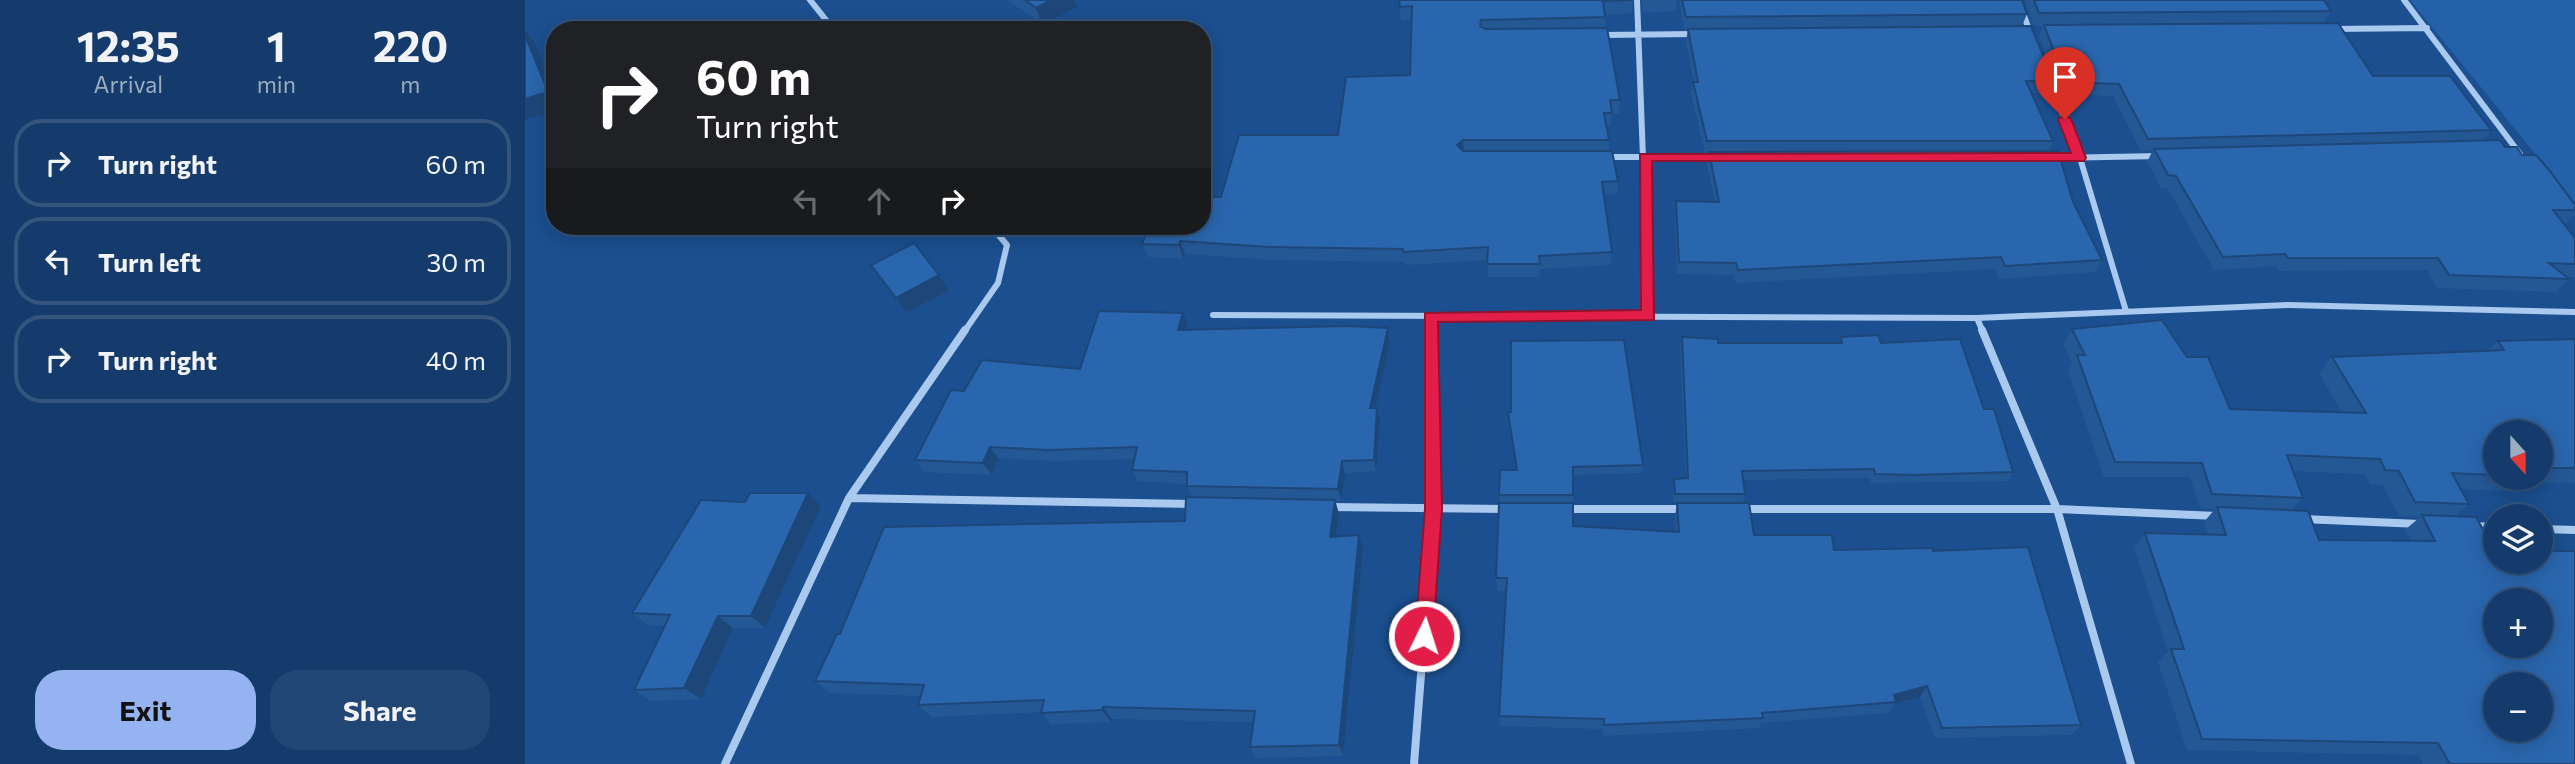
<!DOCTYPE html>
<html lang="en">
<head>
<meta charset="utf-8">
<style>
	:root { --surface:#143b6b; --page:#214673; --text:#f1f3f6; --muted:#9dadc1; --line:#33557e; --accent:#95b2f1 }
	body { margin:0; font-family:Commissioner,sans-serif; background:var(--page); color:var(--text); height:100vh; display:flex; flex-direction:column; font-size:26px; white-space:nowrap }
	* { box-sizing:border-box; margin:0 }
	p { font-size:23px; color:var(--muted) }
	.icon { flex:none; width:38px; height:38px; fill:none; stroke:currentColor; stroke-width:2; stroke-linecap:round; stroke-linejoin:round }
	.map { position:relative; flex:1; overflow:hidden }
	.drawer { display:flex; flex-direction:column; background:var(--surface); width:525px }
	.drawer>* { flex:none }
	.guide { position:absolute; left:21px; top:21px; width:665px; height:214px; border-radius:28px; box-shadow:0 4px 18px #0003,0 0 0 2px var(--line); background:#202124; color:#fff; overflow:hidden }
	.needle { width:46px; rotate:159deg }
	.fabs { position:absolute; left:1958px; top:420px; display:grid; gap:14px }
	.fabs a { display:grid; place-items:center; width:70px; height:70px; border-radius:50%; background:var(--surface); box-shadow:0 4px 18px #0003,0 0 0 2px var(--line); font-size:35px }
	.pin { position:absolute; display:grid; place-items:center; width:60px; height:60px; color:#fff; margin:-72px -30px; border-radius:50% 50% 50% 0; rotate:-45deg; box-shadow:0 0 7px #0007 }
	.pin .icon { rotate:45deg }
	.me { position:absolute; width:77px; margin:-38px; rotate:4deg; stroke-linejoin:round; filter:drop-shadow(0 0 5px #0008) }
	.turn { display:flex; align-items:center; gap:24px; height:147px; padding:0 35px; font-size:32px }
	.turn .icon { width:91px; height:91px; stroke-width:2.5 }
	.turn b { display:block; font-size:49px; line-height:60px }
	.lanes { display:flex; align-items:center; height:66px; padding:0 35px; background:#0003; justify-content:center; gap:35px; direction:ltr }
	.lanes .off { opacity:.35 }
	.eta { display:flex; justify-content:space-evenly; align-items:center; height:119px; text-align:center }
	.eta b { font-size:42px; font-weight:700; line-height:49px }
	.button { display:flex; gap:14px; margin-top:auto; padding:14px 35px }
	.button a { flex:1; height:80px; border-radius:28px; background:var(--accent); color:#111; font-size:28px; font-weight:700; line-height:80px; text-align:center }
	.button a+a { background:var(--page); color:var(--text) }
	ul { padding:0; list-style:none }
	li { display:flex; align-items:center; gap:21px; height:88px; margin:0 14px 10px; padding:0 21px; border:4px solid var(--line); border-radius:28px }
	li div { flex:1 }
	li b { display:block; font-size:26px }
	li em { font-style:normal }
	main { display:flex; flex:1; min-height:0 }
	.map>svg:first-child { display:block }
	.green { fill:#2461a8 }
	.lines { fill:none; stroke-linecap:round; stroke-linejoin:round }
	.minor-far1 { stroke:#a9c9ee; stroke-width:6 }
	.minor { stroke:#a9c9ee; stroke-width:8 }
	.wall { fill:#245895; fill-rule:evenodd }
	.shaded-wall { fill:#1d4779 }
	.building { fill:#2a66ad; stroke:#1d4779; stroke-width:2; fill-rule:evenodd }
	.route { fill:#e11d48; stroke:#92132f; stroke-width:2 }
</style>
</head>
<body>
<main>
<section class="drawer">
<div class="eta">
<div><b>12:35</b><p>Arrival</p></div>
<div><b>1</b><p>min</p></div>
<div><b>220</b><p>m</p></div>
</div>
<ul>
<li><svg class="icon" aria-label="right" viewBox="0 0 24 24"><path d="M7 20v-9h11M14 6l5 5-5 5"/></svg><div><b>Turn right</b></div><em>60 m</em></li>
<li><svg class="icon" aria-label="left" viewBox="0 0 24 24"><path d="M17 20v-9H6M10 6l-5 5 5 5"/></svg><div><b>Turn left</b></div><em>30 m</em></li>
<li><svg class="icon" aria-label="right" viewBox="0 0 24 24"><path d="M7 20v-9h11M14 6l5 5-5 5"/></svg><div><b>Turn right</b></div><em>40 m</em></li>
</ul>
<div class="button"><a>Exit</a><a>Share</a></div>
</section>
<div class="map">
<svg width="2050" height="764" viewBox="0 0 2050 764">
	<rect width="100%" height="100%" fill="#1b4f8f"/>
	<path class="green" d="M1885,0H2050V203Z"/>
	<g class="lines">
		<path class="minor-far1" d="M285,0L309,30
			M1112,0L1124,316
			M1493,0L1505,32
			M1879,0L1995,154
			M1808,29L1902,28
			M1077,35L1170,34
			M1524,79L1555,158L1601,311
			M1080,157H1190
			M1528,158L1635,156
			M688,315L1452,318L1763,305L2050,312
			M905,317V332
			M1452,318L1458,332
			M439,332L473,283L482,245L466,226"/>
		<path class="minor" d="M1457,330L1532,509L1606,764
			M324,498L440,330
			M804,507L981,509
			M1039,509H1160
			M1217,509H1532L1692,516
			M1777,519L1895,524
			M1949,526L1970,527
			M2016,529L2050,530
			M200,764L324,498L670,504
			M889,764L909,509L905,330"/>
	</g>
	<path class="wall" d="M483,0H549L552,7L517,24Z
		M874,0H1108L1107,13L1080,15V28L1095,100L1094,114H1087L1086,126H1082L1084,140V151L1093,181L1092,194L1079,195L1087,252L1086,265L1015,269V277H963L962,260L880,265V262L748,260L660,254L658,258L623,257L617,244L696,197L813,135L885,75L886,20L876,21Z
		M1117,0H1152L1151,11L1118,13Z
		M1154,0H1497L1502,14L1497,26L1529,82L1524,94L1506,93L1528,141L1523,151L1577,260L1570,272L1474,279L1470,269L1210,283L1209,275L1152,274L1150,214L1151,201L1190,202L1182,164L1184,153H1180L1166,93L1168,82H1169L1161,41L1163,29H1159Z
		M1499,0H1799L1806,11L1798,23L1848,76L1966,130L1957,141L1980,147L1997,155L2050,205V215L2041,223H2039L2050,238V277H2041L2044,279L2031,292L1912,288L1902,270L1754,271L1751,266L1689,270L1643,189L1636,188L1622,162L1628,150L1616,151L1588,96L1536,94L1514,37L1518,26H1509Z
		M346,265L424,291L381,313Z
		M663,325L662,330L865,341L851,408L855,420L851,471L820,473L816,501H810L814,514L811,536L838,548L818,756L731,758L725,747L728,722L587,719L586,722L526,724L516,712L406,717L393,705L396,696L305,693L290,681L315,634L660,521L667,497L662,486V484L613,481L607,470L609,459L530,461L473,458L467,475L399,472L390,460L439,391L555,369Z
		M1547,329L1662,357L1705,409L1817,413L1794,373L1807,357L1963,351L1973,341L2050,339V483L1994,482L1984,491L1935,489L1944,504L1929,517L2050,764H1898L1893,755L1662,750L1633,662L1643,652L1609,548L1620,533L1683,534L1679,522L1690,509L1675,508L1665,477H1579L1543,370L1547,363L1538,344ZM1970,432H2016V478H1970ZM1768,471L1840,474L1845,484L1858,485L1874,516L1895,517L1880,530L1886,541L1794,540L1766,510L1778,498Z
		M1157,337L1193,343H1314L1316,337L1356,343L1459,409L1488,472L1483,481L1346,483L1345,478L1218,480L1220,494L1218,502H1149L1148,488L1149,479L1161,478L1155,346Z
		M983,412L1118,465L1117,473L1048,475V502H975L974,495L991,470Z
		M1152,503L1229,535L1309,550L1408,551L1556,725L1546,735L1410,738L1395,697L1369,704L1364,713L1235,723L1234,728L1078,736V729L975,726L974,716L981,590L972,591L971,578L1048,526L1151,532L1150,516Z
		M296,506L240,628H208L176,699L126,701L109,690L140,626L123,625L107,613Z"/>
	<path class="shaded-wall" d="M526,0H549L552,7L517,24L511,8Z
		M0,30L9,41L30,91V110L0,120Z
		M938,140L939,153L932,145Z
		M655,241L660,254L658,258L654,245Z
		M414,275L424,291L381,313L371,298Z
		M658,313L663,325L658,343L653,330Z
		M863,328L865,341L848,420L845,408Z
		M852,408L855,420L851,471L849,460Z
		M465,447L473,458L467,475L458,463Z
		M817,461L820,473L816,501L813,489Z
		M283,493L296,506L240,628L226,616Z
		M810,500L814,514L809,550L805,537Z
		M834,535L838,548L818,756L814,745Z
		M193,616L208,628L176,699L159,688Z
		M1402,686L1395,697L1369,704L1371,702L1369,695Z
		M578,707L587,719L586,722L577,710Z"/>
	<path class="building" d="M500,0H526L511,8Z
		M874,0H1107L1078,1L1080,17L956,20L955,26L960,29L1082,28L1095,100H1085L1087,113H1079L1084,140H938L932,145L938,151H1087L1093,181L1077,182L1087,252L1014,256L1015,264H962L963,247L878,252V249L744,247L655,241L654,245L617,244L624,226H677V197H696L714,135H813L821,77L885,75L887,6L875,7Z
		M1157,0H1497L1502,14L1161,17Z
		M1509,0H1799L1806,11L1514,13Z
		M1813,23L1848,76H1925L1966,130L1623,139L1594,84L1541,82L1519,25Z
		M1506,26L1529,82L1501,81L1528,141H1182L1168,82H1173L1163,29Z
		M0,35L23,92L0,99Z
		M1975,140L1980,147H1992L1997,155H2011L2024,170L2050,205V210H2028L2050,238V264L2024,263L2044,279L1924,275L1913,258H1763L1760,254L1698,257L1651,176L1643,175L1629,149Z
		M1533,151L1548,202L1577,260L1480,266L1476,257L1213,270L1211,263L1154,262L1151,201L1194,202L1184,152Z
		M389,243L414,275L371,298L346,265Z
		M574,311L658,313L653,330L823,326L863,328L845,408H852L849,460L817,461L813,489L662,486V472L607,470L612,447L523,450L465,447L458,463L390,460L426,390L439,391L457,360L555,369Z
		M1637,320L1662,357H1683L1705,409L1841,413L1807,357L1979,350L1973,341L2050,339V468H2016V432H1970V475L1927,473L1944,504L1890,502L1874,471L1860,470L1855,459L1762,455L1778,498L1687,494L1677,463L1590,462L1552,355H1560L1547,329Z
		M1353,335L1356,343L1435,339L1459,409H1469L1488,472L1389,475L1350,474L1349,469L1217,471L1220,494H1150L1149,479L1163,478L1157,337L1193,339V343H1317L1316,337Z
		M1099,340L1118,465L1048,467V495H974L975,470H992L983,412H986V341Z
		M225,493H283L226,616H193L159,688L109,690L145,615L107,613L176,500L220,502Z
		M661,497L810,500L805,537L834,535L814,745L725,747L730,711L578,707L577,710L516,713L519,700L393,705L399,685L290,681L312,634H315L359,527L660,521Z
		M974,503H1048V526L1154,532L1152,503H1224L1229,535H1307L1309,550L1407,548L1408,551L1503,547L1556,725L1417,728L1402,686L1369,695L1371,702L1237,713L1238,718L1079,725V719L974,716L982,578H971Z
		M1692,507L1783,511L1794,540L1910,541L1897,515L1951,517L1970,551V562H2016V551H2050V764H1925L1913,743L1677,739L1646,649H1659L1620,533L1701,535ZM1970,600H2016V646H1970ZM1970,684H2016V730H1970Z"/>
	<path class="route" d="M1540,115L1546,119L1561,158L1559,161H1127L1129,320L913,322L917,509L908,636L906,643L899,645L892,643L890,636L900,509V313L1116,310L1115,154L1546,153L1533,119Z"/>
</svg>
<div class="fabs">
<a><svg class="needle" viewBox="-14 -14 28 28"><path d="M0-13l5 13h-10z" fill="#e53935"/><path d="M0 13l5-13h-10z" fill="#9dadc1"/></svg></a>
<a><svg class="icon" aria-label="layers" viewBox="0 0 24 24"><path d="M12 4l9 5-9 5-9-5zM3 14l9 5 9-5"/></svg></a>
<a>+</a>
<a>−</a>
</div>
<div class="pin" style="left:1540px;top:119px;background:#d93025"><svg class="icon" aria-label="arrive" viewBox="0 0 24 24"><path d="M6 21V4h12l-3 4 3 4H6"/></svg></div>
<svg class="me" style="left:899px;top:636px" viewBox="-20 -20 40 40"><circle r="17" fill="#e11d48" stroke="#fff" stroke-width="3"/><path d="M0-11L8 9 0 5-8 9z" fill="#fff"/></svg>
<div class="guide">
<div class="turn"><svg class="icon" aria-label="right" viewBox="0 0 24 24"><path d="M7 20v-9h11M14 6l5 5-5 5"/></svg><div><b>60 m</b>Turn right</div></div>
<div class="lanes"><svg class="icon off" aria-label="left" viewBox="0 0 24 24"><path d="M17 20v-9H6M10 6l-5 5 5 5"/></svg><svg class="icon off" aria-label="ahead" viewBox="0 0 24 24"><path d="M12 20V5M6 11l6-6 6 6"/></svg><svg class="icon" aria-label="right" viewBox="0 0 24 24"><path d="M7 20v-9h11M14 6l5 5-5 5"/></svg></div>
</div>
</div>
</main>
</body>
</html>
